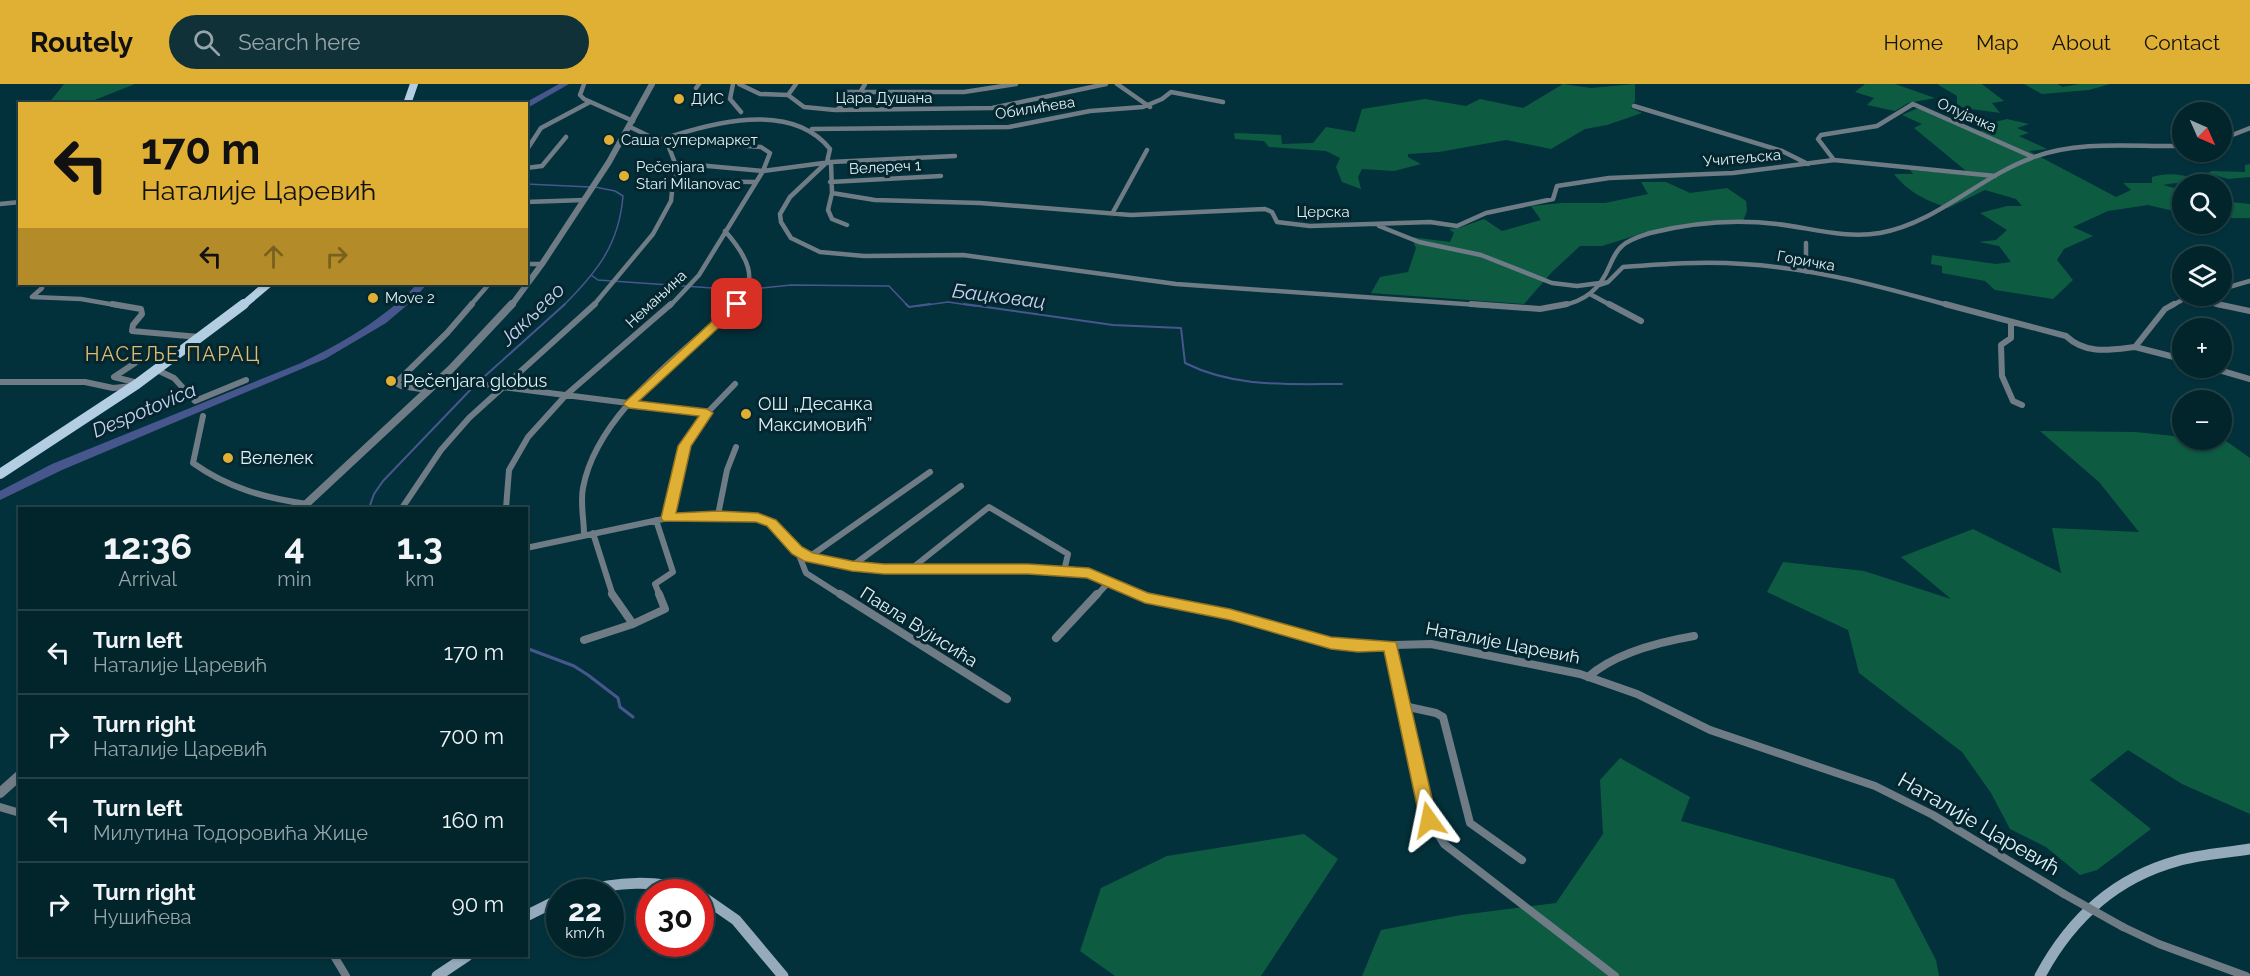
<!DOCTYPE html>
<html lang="en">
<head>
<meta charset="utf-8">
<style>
	:root { --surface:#02252c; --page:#103138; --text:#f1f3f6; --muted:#96a5a9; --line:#234248; --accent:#e0b034 }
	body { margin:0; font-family:Raleway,sans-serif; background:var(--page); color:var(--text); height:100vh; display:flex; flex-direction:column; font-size:22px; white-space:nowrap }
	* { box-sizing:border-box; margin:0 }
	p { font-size:20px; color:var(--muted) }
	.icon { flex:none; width:33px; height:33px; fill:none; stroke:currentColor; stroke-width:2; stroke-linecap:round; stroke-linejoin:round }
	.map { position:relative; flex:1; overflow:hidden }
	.sheet { position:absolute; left:18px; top:423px; width:510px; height:450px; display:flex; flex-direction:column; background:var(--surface); border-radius:0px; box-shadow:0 2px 4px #0004,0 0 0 2px var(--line) }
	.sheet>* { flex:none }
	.banner { position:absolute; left:18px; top:18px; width:510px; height:183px; border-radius:0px; box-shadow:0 2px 4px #0004,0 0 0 2px var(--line); background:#e0b034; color:#111; overflow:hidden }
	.needle { width:39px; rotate:135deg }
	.tools { position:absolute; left:2172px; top:18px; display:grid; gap:12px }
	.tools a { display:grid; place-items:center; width:60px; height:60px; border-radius:50%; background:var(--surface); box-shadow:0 2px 4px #0004,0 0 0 2px var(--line); font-size:30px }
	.speed { position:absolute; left:546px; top:795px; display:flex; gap:12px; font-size:30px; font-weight:700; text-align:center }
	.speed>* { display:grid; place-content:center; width:78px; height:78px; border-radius:50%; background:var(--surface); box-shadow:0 2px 4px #0004,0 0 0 2px var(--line); line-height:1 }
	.speed small { font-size:15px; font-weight:400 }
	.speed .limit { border:9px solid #d22; background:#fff; color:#111 }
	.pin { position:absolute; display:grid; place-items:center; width:51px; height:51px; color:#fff; margin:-26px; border-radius:12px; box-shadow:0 3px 9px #0006 }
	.me { position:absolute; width:66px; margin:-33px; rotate:348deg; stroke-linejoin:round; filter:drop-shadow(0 0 4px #0008) }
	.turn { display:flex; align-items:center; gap:21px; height:126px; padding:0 24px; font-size:27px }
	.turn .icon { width:78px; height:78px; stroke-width:2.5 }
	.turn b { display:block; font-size:42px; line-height:51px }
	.lanes { display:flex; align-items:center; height:57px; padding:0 24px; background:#0003; justify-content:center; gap:30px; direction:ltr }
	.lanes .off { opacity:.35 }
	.eta { display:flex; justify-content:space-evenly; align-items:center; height:102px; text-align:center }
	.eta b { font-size:36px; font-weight:700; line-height:42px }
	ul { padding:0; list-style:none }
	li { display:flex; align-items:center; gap:18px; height:84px; padding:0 24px; border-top:2px solid var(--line) }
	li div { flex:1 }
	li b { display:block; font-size:22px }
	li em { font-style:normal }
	header { display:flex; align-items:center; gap:36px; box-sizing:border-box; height:84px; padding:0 30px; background:var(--accent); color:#111 }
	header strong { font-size:28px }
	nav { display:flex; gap:33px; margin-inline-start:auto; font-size:21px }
	.search { width:420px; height:54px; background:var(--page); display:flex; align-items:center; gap:15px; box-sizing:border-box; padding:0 21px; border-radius:33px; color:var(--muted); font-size:22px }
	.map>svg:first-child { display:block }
	.green { fill:#0d5c42 }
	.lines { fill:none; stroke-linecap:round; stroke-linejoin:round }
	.stream-far2 { stroke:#47578e; stroke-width:1.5 }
	.stream-far1 { stroke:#47578e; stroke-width:2 }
	.stream { stroke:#47578e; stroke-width:3 }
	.river { fill:#47578e; fill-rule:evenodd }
	.minor-far2 { stroke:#6f7c86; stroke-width:4.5 }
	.minor-far1 { stroke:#6f7c86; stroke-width:6 }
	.minor { stroke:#6f7c86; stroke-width:8 }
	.tertiary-far2 { stroke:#6f7c86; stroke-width:6 }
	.tertiary-far1 { stroke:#6f7c86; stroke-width:8 }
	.tertiary { stroke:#6f7c86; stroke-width:10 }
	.secondary { stroke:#95aabb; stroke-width:11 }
	.primary-far1 { stroke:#b3cde3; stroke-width:8 }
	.primary { stroke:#b3cde3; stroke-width:10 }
	.minor-bridge { stroke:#6f7c86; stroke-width:8 }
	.route { fill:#e0b034; stroke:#927222; stroke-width:1.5 }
	.poi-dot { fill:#e0b034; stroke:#05262e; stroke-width:2 }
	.labels { text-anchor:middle; stroke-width:6; stroke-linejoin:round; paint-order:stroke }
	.far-street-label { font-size:15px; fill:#dbf1f7; stroke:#05262e }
	.far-poi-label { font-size:15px; fill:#dbf1f7; stroke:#05262e; text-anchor:start }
	.poi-label { font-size:18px; fill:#dbf1f7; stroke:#05262e; text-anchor:start }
	.street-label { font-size:18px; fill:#dbf1f7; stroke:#05262e }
	.water-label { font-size:20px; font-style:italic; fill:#c7d3f4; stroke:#05262e }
	.neighbourhood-label { font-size:20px; letter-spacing:1.5px; fill:#dfbe74; stroke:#05262e }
	.near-street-label { font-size:21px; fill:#dbf1f7; stroke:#05262e }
</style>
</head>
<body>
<header>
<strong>Routely</strong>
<div class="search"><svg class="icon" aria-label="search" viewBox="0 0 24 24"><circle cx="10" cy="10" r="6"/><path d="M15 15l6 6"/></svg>Search here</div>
<nav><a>Home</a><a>Map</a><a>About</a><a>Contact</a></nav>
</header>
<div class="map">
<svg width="2250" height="892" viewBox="0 0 2250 892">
	<rect width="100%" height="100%" fill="#03313b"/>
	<path class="green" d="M64,0H135L87,19H49Z
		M1563,0L1591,4L1635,0V17L1631,24L1642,29L1607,41L1585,45L1551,65L1506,56L1439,68L1408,70V73L1421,80L1394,87L1362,85L1358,93L1361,105L1342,98L1336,83L1340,74L1326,67L1269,63L1264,57L1235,55L1234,49L1281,51L1282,60L1313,59L1326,43L1355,48L1362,25L1425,15L1466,22L1480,15L1523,24Z
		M1865,0H1895L1935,14L1908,19L1895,27L1867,21L1874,14L1855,8Z
		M1937,0H1982L2004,17L1992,19L2000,29L1957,23V12Z
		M2024,0H2057L2063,3L2079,0H2110L2089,6L2042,10Z
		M1918,24L1975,49L1983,46V41L2007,35L2029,40L2017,44L2029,49L2019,52L2047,65L2029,67L2116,113L2131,106L2123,99H2152V93C2173,87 2189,92 2207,99L2209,94L2203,91L2212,87L2245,88V81L2250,80V93L2228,95L2215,91L2220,98C2201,101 2180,97 2163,101L2182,106V129L2148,121L2108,127L2073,143L2093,152L2064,165L2057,176L2073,196L2053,215L1995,206L1985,197L1942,189V182L1931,180L1932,171L1996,180L2011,178L1999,162L1979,158L1996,156L2007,146L1980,129L2007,122H2022L2016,115L1985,106L1948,124C1926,116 1909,109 1894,90H1913L1910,86L1971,91L1914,44L1922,40L1902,31Z
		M1641,98H1666L1690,109L1727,104L1746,117L1747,127L1743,137L1650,147L1602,162H1580L1552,188L1524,220L1371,209L1380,193L1408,188L1416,164L1411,153L1450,158L1454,149L1449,145L1459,144L1484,135L1502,147L1541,136L1531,122L1562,119H1605L1648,110Z
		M2222,117L2250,120V134H2222Z
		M2040,347L2136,348L2182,353V356L2226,357L2250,374V730L2182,700L2128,666L2090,696L2151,745L2097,786L2080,791L2046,763L2010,745L1991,709L1962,668L1859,589L1848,546L1767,508L1783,478L1864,487L1951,515L1901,473L1973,445L2061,489L2052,444L2139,448L2099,398Z
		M1620,674L1690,713L1681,737L1894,795L1936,876L1939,892H1362L1381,846L1461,831L1556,819L1603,750L1600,696Z
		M1304,750L1338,775L1261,892H1115L1080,867L1101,804L1167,772Z"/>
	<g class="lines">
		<path class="stream-far2" d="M526,100L590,103
			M591,191L598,196L741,206L791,201L889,202L908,222
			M563,222C597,188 619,161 623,112L615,107L595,103
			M919,222L948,218L975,222"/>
		<path class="stream-far1" d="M906,220L909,223L930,220
			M964,220L1113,241L1181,244L1185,279C1235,304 1288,300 1342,300
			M369,424L374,410L383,397L475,301L565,220"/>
		<path class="stream" d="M526,564L574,582L588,591L618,614L620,623L633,633"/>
		<path class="river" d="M559,0H569L529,23H526V20H523Z
			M417,200H427L413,216L386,239L325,275L62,386L0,416V407L52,380L301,279C344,258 384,235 417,200Z"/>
		<path class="minor-far2" d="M584,0L580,11L584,15L633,37
			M733,0L730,15L741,28
			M739,0L760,10L788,11L804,23L835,26L992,24L1106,0
			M1117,0L1150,23
			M696,4L699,0
			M843,8H964L1016,0
			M788,11L796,0
			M1634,22L1782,67L1808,80
			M838,25L858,12L865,0
			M812,45L1009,43L1090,27L1143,23L1162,15L1171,8L1223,18
			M2222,55L2250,44
			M660,56C710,39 791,16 830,65L827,78L790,113L780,130L781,138L791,154L820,168L864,172L963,171L1176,200L1493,222
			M663,56L761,63L770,69L763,87L699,191L670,222
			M526,67L541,44L590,18
			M1834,76L1818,55L1821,51L1877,42L1913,20L2033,73
			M831,78L955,72
			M675,79L763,87L831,78L832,109L828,126L832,135L847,141
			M526,84L542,82L566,53
			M674,97L756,98
			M830,98L941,92
			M832,109L875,116L980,119L1131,131L1265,125L1272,128L1277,138L1310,142L1430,138L1457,142L1486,129L1553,115L1557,102L1609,94L1733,89L1834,76L1995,92
			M526,118L584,116
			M0,120L20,118
			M1112,130L1147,66
			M1379,142L1419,158L1481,171L1552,199L1577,202L1600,199
			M725,147C746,171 762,196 735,222
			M1806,159V188
			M526,180H542
			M42,200V204L32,213L81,215L121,222
			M1599,201L1608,198L1623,183C1663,180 1703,177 1743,180C1814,184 1883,203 1951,222
			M2222,205L2250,197
			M1590,210L1612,222
			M470,222L489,200
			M593,222L653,150L671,117L675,79L668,61L630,43
			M1560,222C1586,217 1600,205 1610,181C1613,174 1616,167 1622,162C1629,155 1641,152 1650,149C1690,139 1736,135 1777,140C1811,144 1845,155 1880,149C1937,139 1980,92 2034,73C2081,56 2133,63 2182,62
			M2171,222L2186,214L2224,222"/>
		<path class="minor-far1" d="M112,220L141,225L142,230L133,241L132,247L199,253
			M1471,220L1540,225L1567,220
			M1609,220L1641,237
			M1945,220L2066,252C2086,271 2110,266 2135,263L2165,225L2174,220
			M2217,220L2250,227
			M2011,239V254L2001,261L2002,292L2013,317L2022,321
			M2135,263L2182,275
			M135,279L114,293L138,299
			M2212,284L2250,295
			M157,286L174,294L195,317L246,296
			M440,295L707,329
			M0,298H85L113,304L133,302
			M428,306L401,302L396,299L447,249L472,220
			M203,332L193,379C228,404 265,414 307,420
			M402,424L441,366L469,334L595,220
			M506,424L509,386L528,353L566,311L671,220
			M718,431L727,386L736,363
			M668,434L684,362L707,329L735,300
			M656,436L673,488L655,500L660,512
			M593,449L613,512
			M584,450C584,435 580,419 583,404C597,328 683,270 736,220
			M526,464L668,434L718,431L758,434L771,439L797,466L809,473L852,482L884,485H1028L1089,489L1140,512
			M797,466L806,489L842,512
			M809,473L930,388
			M852,482L961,402
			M911,485L989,423L1068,470L1064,487
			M1096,512L1109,498"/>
		<path class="minor" d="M612,510L633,540
			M840,510L1007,615
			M1137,510L1230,531L1331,559L1358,562L1431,560L1580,590L1637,610L1710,646L1875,702L1933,731L2064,810
			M1056,554L1097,510
			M584,556L633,540L665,525L659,510
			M1390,562L1429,736L1444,760L1615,892
			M1588,593C1615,569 1659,558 1694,552
			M1404,622L1436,629L1443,633L1470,739L1522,776
			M0,723L20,729
			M2123,843L2159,860L2246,892
			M334,872L346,892"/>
		<path class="tertiary-far2" d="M511,222L542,180L609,78L652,0"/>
		<path class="tertiary-far1" d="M302,424L451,285L512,220"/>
		<path class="tertiary" d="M0,709L20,691"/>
		<path class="secondary" d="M577,808C617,798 655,795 695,808
			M700,811L736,836L783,892
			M526,832L560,815
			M437,892L467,872
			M2040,892C2070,836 2115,794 2177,777C2201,770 2226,769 2250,765"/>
		<path class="primary-far1" d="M407,20L414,0
			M242,222L268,200"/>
		<path class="primary" d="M0,390L137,300L244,220"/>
		<path class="minor-bridge" d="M2064,810L2123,843"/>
	</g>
	<path class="route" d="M737,217L741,218V223L639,317L707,325L713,329L691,362L676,429L718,427L758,429L776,436L802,463L813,469L852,477L884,480H1028L1089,484L1148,509L1230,525L1331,553L1396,558L1437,736L1435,741L1429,743L1423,741L1420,736L1384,567L1358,568L1331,565L1230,536L1145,519L1087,494L1028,490H884L852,487L804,477L792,470L767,442L756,438L663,437L661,434L678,362L699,332L629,324L623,320L733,218Z"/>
	<g class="poi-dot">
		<circle cx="679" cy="15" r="6"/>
		<circle cx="609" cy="56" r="6"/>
		<circle cx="624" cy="92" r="6"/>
		<circle cx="373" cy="214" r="6"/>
		<circle cx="391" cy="297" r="6"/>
		<circle cx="746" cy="330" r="6"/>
		<circle cx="228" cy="374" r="6"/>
	</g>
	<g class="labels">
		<g class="far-street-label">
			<text x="884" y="19">Цара Душана</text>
			<text transform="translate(1035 24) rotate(-9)" y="5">Обилићева</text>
			<text transform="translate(1967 31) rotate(24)" y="5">Олујачка</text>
			<text transform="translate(1742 74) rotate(-5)" y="5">Учитељска</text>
			<text transform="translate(885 83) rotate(-3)" y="5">Велереч 1</text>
			<text x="1323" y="133">Церска</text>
			<text transform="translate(1806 177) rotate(10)" y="5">Горичка</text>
			<text transform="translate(656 215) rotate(-43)" y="5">Немањина</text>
		</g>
		<g class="far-poi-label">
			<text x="691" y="20">ДИС</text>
			<text x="621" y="61">Саша супермаркет</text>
			<text x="636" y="88">Pečenjara<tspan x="636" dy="17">Stari Milanovac</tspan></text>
			<text x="385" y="219">Move 2</text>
		</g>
		<g class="poi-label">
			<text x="403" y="303">Pečenjara globus</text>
			<text x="758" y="326">ОШ „Десанка<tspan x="758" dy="21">Максимовић”</tspan></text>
			<text x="240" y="380">Велелек</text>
		</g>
		<g class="street-label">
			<text transform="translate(919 543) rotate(32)" y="6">Павла Вујисића</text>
			<text transform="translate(1503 559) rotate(11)" y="6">Наталије Царевић</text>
		</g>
		<g class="water-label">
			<text transform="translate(999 212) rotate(7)" y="7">Бацковац</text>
			<text transform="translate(532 230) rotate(-44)" y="7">Јакљево</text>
			<text transform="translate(144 326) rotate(-23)" y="7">Despotovica</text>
		</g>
		<g class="neighbourhood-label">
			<text x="173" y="277">НАСЕЉЕ ПАРАЦ</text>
		</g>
		<g class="near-street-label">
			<text transform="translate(1979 740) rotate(30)" y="7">Наталије Царевић</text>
		</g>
	</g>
</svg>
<div class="tools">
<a><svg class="needle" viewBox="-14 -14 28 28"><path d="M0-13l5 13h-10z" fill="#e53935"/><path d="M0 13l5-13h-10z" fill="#96a5a9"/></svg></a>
<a><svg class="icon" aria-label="search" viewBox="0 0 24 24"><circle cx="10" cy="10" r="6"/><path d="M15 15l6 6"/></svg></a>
<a><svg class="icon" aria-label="layers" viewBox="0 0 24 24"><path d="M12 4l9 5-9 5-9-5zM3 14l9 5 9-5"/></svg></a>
<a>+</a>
<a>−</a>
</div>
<div class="speed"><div>22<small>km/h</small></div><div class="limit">30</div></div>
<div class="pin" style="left:737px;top:220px;background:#d93025"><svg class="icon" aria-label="arrive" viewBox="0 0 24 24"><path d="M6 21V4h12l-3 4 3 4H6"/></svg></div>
<svg class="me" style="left:1429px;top:736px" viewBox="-20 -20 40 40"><path d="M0-17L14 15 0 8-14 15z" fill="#e0b034" stroke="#fff" stroke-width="4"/></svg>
<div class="banner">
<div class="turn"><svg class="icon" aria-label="left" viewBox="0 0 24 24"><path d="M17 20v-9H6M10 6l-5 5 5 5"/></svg><div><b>170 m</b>Наталије Царевић</div></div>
<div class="lanes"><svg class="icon" aria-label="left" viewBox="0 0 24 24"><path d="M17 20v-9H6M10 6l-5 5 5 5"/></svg><svg class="icon off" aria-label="ahead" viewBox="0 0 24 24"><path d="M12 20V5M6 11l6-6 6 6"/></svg><svg class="icon off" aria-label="right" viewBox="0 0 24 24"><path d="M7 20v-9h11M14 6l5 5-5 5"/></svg></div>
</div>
<section class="sheet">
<div class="eta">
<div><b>12:36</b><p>Arrival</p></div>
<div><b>4</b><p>min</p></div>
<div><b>1.3</b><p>km</p></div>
</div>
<ul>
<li><svg class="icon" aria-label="left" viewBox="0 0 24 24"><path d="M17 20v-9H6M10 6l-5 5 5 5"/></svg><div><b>Turn left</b><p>Наталије Царевић</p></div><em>170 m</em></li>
<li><svg class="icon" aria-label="right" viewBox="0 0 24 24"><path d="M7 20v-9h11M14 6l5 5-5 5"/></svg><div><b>Turn right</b><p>Наталије Царевић</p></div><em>700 m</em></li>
<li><svg class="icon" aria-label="left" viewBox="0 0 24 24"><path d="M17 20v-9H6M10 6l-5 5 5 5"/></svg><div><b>Turn left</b><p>Милутина Тодоровића Жице</p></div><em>160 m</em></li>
<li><svg class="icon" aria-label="right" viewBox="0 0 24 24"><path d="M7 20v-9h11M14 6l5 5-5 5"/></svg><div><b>Turn right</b><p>Нушићева</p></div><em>90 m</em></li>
</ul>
</section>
</div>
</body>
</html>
